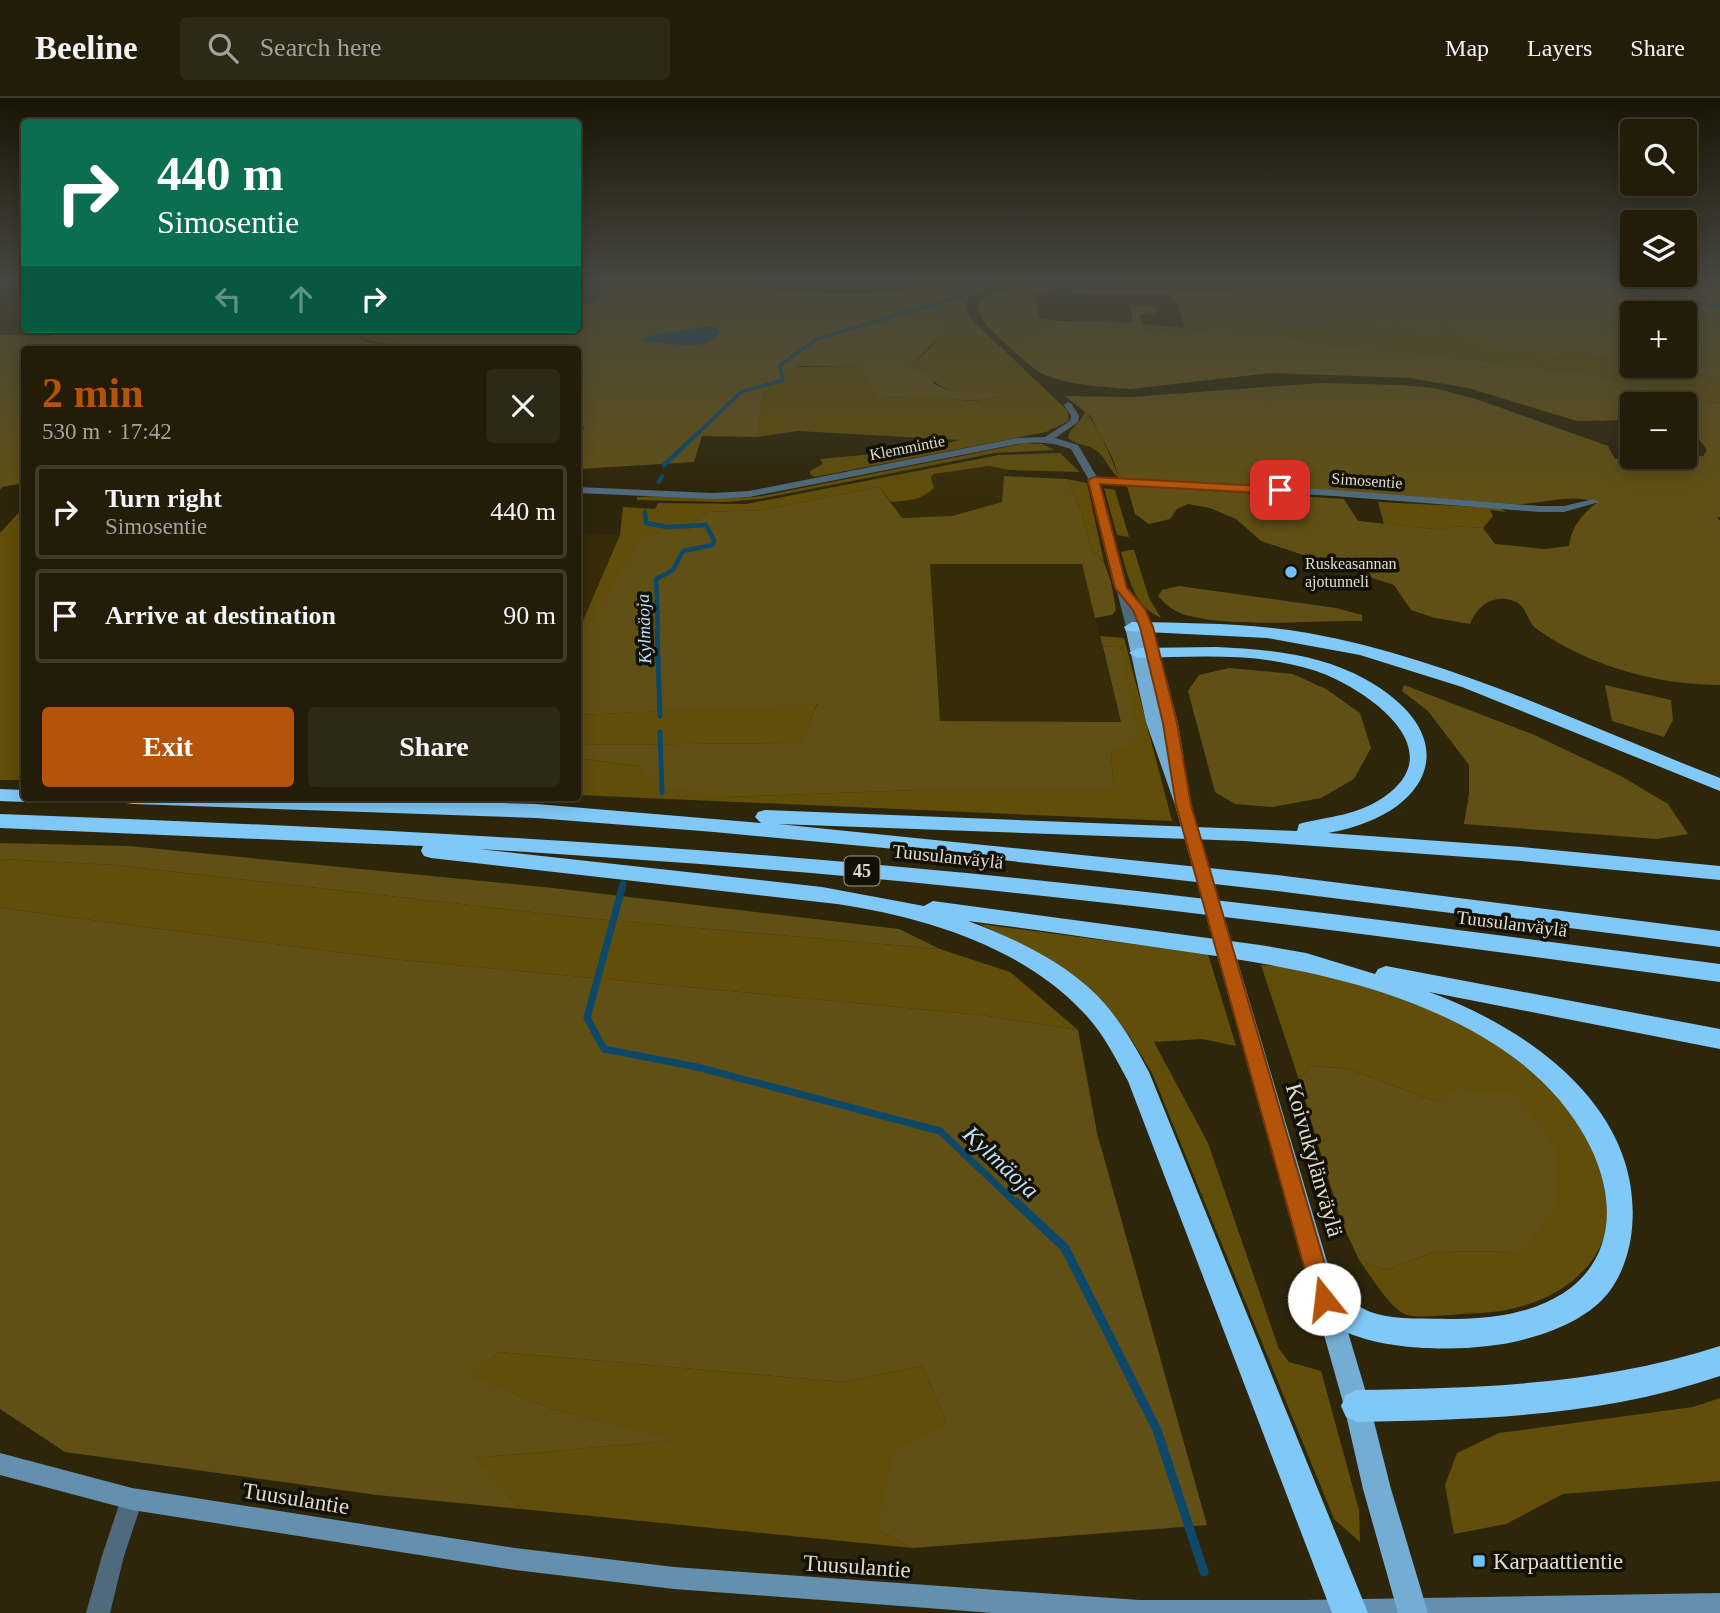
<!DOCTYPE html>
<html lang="en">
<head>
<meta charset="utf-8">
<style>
	:root { --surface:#221c08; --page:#2e2916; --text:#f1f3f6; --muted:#a2a19c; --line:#3f3a29; --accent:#b45309 }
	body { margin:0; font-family:"Times New Roman",serif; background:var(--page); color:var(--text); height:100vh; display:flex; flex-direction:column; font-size:26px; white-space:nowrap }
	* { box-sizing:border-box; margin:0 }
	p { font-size:23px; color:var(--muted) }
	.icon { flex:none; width:38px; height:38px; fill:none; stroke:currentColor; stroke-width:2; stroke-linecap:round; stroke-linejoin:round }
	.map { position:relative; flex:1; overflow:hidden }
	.sheet { position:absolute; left:21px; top:248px; width:560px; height:455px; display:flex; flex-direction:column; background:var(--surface); border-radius:7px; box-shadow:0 4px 18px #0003,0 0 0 2px var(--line) }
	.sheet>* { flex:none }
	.guide { position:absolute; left:21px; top:21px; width:560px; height:214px; border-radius:7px; box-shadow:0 4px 18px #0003,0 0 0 2px var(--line); background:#0b6e4f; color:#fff; overflow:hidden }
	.controls { position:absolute; left:1620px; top:21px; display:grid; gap:14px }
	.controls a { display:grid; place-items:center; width:77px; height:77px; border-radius:7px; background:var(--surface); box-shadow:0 4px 18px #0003,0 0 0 2px var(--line); font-size:35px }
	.pin { position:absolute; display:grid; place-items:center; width:60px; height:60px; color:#fff; margin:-30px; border-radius:14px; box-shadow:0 4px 10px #0006 }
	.me { position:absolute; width:77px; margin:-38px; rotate:344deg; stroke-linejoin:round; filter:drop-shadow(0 0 5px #0008) }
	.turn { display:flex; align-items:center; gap:24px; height:147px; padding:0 21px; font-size:32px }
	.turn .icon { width:91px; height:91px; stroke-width:2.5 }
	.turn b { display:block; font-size:49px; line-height:60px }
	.lanes { display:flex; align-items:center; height:66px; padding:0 21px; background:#0003; justify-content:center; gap:35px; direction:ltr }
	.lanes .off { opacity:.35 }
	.round { display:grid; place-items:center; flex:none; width:74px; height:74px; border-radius:7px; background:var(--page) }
	.summary { display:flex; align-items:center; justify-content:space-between; height:119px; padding:0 21px }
	h1 { font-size:42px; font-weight:700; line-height:52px; color:var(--accent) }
	.cta { display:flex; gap:14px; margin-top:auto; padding:14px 21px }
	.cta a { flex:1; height:80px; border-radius:7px; background:var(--accent); color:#fff; font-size:28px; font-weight:700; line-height:80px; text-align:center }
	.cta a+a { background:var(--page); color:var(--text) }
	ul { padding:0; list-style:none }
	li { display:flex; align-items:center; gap:21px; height:94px; margin:0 14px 10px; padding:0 7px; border:4px solid var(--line); border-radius:7px }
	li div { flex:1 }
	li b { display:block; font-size:26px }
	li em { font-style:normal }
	header { display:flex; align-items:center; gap:42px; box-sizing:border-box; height:98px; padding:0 35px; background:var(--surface); border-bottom:2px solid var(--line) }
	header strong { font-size:33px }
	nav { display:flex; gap:38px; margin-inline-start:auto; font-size:24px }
	.search { width:490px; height:63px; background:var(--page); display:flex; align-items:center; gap:18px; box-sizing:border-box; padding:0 24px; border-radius:7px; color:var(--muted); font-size:26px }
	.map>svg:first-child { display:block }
	.built { fill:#372c08 }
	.green { fill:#604e0a }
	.forest { fill:#615015; fill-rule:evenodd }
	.water { fill:#0e4868 }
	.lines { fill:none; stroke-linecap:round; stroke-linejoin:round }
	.stream-far4 { stroke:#0e4868; stroke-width:3.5 }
	.stream-far3 { stroke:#0e4868; stroke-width:4.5 }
	.stream-far2 { stroke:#0e4868; stroke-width:5 }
	.stream-far1 { stroke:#0e4868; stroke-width:7 }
	.stream { stroke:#0e4868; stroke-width:9 }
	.street { fill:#4f6a7d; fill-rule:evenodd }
	.secondary { fill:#6390ae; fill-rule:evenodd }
	.primary { fill:#73add4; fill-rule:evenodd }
	.highway { fill:#80c8f7; fill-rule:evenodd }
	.route { fill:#b45309; stroke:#753606; stroke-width:2 }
	.poi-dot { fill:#72c1f5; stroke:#131005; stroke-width:2.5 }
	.labels { text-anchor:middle; stroke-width:7; stroke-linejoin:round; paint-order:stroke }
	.far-street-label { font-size:16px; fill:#e0dbcb; stroke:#131005 }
	.far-poi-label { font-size:16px; fill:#e0dbcb; stroke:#131005; text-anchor:start }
	.far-water-label { font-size:18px; font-style:italic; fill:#bde1fa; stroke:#131005 }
	.shield { fill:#131005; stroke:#a29e90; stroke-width:2 }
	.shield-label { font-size:18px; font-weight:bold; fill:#e0dbcb }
	.street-label { font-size:19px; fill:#e0dbcb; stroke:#131005 }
	.near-street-label { font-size:23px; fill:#e0dbcb; stroke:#131005 }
	.near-poi-label { font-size:23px; fill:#e0dbcb; stroke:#131005; text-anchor:start }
	.near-water-label { font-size:24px; font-style:italic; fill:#bde1fa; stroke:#131005 }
</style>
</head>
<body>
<header>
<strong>Beeline</strong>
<div class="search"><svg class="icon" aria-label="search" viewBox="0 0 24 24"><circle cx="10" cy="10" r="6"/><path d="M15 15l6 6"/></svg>Search here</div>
<nav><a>Map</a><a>Layers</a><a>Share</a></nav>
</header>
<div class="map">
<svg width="1720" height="1515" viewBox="0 0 1720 1515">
	<rect width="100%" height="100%" fill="#2e260b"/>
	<path class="built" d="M972,368L1006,369L1010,372L1004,378L1002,404L952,418L902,420L891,404L910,403L933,376Z
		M578,435L620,437L578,534Z
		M930,466H1082L1121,624L940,623Z"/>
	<path class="green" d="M954,183H1004L969,199L917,190Z
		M1359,183H1569L1595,195L1618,196L1626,200L1537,205L1524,214C1502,210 1490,209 1470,221L1390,205Z
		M1028,187L1060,193L1034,195L1039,220L1057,223L1133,225L1130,207L1156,209V217L1140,216L1142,226L1185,230L1178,207L1170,197L1069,196L1068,193L1074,190L1225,193L1230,215L1296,226L1334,224L1344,230L1361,228L1392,233L1394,228L1412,234L1443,229L1558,253L1577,254L1633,265V268H1650L1720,281V306L1588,276L1465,260L1332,247L1277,237L1252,238L1249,234L1220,230L1185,234L1060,226L1026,237L1015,254C1002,241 976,224 978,204L987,198Z
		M967,203L966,213L973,223L1067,312L1069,323L1046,334L815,379L810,376V373L823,366L820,361L916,352L960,342L797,333L757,339L765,290L796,269H862L876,300C894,300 912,298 931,299C953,300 980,308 1000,296L950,293L909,269L930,250Z
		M352,231H416L423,234L421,241C397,248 379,247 356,238Z
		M1085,314C1097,325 1113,363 1119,380C1110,374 1107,361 1098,354C1089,345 1078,349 1068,340C1070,328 1081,325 1085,314Z
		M1025,345L1042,346L1055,352L995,355L759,401L725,404L637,402V399C679,396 720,403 762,398Z
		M1060,355L1080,374L1010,372L989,368L933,376L931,380L934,390C922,402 907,403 891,404L879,389L764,412L708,414L699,419L689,433L578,544V534L620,437L623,409L655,411L658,405L746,406L999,357Z
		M1067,381L1087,385L1104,464L1091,452L1081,412Z
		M1104,390L1115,392L1129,439L1117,437Z
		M1378,404L1500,410L1506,414L1490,412L1493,418L1483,430L1453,428L1444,432L1384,426Z
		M24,409V682H0V435Z
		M1129,452H1134L1149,500L1161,520C1134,508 1129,481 1121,454Z
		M1100,538L1124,540L1172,723L578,697V660L639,668L726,699L917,692H1114L1111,655L1133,645L1120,548L1103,549Z
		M817,605L803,645L578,647V617Z
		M0,761L115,767L585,820L940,851L1010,874L1078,932L981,917L382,860L0,810Z
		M979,826L1208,856L1236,948L1202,941L1154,944L1208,1045L1279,1251L1289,1264L1321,1273L1359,1412L1360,1444L1334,1421L1152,975L1128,936L1100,904L1019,845Z
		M1261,867C1341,870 1474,919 1534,972C1570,1004 1615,1068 1609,1119C1601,1181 1539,1212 1481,1215C1467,1215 1419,1221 1407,1217C1391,1212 1370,1177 1359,1162L1385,1172L1437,1153L1522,1154L1437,1004L1349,971L1311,968L1299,982Z
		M498,1254L844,1284L922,1268L947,1324L877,1431L913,1450L521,1411L473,1360L675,1342L552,1311L469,1277Z
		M1720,1300V1383L1563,1396L1506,1426L1454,1436L1445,1387L1457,1355L1499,1335L1693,1309Z"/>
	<path class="forest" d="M616,183H735L787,193L829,196H867L917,190L969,199C953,227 931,247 909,269L932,276L934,286L950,293L1002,295C981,308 955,300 931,299C913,298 894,300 876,300L862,269L798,268L765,290L757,339L702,338L694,364L578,371V336L585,329L578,327V252H24V385L2,389L0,392V237L51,238L62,231H352C359,252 404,246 421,241L423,234L416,231H578V207L598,203ZM709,229L716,230L676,245L641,243L656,237Z
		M1054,183H1241L1231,187L1182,189Z
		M1267,183H1357L1390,205L1470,221C1492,208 1499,210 1524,214C1555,193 1589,200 1624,200L1618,196L1595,195L1569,183H1720V281L1650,268H1685V215H1633V265L1577,254H1559L1563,258L1482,248L1444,229L1447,236L1412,234L1394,229L1392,233L1361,228L1344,230L1333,224L1296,226L1230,215L1225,193Z
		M1060,226L1185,234L1220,230L1250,234L1252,238L1277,237L1332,247L1465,260L1588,276L1720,306V419H1717L1720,423V587C1657,587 1590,568 1538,532C1524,523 1530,504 1506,501C1488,499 1476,511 1470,526L1435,520L1411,512L1394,487L1261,443L1236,421L1210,410L1188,406L1177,411L1170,421L1149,426L1135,416L1127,388L1344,401L1358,423L1444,432L1453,428L1483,430L1495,446L1545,451L1569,448C1571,430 1583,414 1597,405C1571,394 1542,407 1515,406L1119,380L1113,361L1091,319L1065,298L1132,299L1320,285L1401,287L1434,290L1476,301L1608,348L1615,361L1703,358L1707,352L1699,341L1685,333V306H1633V322L1577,323L1468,290L1410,280L1271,275L1130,291C1101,289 1067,287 1041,275C1032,270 1023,261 1015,254L1026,237Z
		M1004,378L1067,381L1081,412L1091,452L1104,464L1111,484L1116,512L1112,517L1095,520L1082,466H930L940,623L1121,624L1103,549L1120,548L1138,634L1134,645L1111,655L1114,692H917L726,699L653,688L639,668L578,660V647L802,645L817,606L578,617V544L643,437L689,433L699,419L708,414L764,412L879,389L902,420L952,418L1002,404Z
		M1179,488L1336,510L1362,517V523C1309,522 1240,530 1189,518C1176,515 1167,508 1158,498L1162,492Z
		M1229,570L1293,576L1326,591L1360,615L1371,650L1354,681L1321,700L1272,709L1235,706L1215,694L1188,593L1199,577Z
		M1404,587L1532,636L1621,678L1668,706L1688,736L1657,741L1464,726L1469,696V667L1428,613L1402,593Z
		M1605,587L1671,602L1673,622L1664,639L1612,623Z
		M0,745L129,748L553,790L899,831L940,851L585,820L115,767L0,761Z
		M0,810L382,860L981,917L1078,932L1097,1035L1207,1427L913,1450L877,1431L893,1354L947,1324L922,1268L844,1284L498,1254L470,1277L552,1311L677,1342L474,1360L521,1411L377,1397L65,1354L0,1311Z
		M1311,968L1349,971L1437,1004L1457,990L1518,997L1557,1053L1554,1112L1522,1154L1437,1153L1385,1172L1359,1162L1341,1123L1299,982Z"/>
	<path class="water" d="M578,183H616L598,203L578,207Z
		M710,229L720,233C710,257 663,243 640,243C652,233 693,232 710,229Z"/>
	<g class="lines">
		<path class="stream-far4" d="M1604,183L1659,202L1720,207
			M695,338L741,294L783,282L780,267L817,241L968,196L991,183"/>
		<path class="stream-far3" d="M664,367L697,336
			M659,384L662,378
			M645,414L646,425L667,429L706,427L714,442L713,447L683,453L673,472L656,481L658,534"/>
		<path class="stream-far2" d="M657,532L660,618
			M660,634L662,695"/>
		<path class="stream-far1" d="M623,786L587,920L604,951L697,969L940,1033L1017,1106"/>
		<path class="stream" d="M1016,1104L1065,1150L1157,1332L1204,1474"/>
		<path class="street" d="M1068,304L1071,305L1079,318L1078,324L1055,340L1078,347L1097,379L1334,392L1540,408H1564L1594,401L1599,404L1564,414H1540L1334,398L1099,385L1127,490L1144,511L1152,529L1150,531H1142L1133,510L1138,529L1132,532L1126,529L1089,382L1071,351C1053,344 1036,343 1017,346L749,399L712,401L578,395V389L712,395L749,393L1017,340L1045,339L1070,323L1071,318L1064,307Z
			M132,1390L140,1393L143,1401L124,1458L110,1515H86L102,1458L121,1401L124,1393Z"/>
		<path class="secondary" d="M0,1355L132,1390L515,1450L674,1469L1139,1502H1305L1720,1495V1515H993L674,1491L515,1472L132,1412L0,1377Z"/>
		<path class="primary" d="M1132,525L1139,529L1162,626L1139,529L1146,525L1153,529L1178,625L1184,662L1177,667L1191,707L1370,1308L1391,1391L1428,1515H1398L1363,1391L1344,1308L1175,707L1146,624L1125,529Z"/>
		<path class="highway" d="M1132,524C1191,525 1250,525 1308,535C1452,561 1585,628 1720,680V693L1462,589L1360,557L1267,540L1126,533L1124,529Z
			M1216,549C1266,551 1320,556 1365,581C1469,639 1431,717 1328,735L1522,749L1720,768V782L1522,763L1244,743L778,726L1277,777L1720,833V849L1277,793L948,756L714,734L536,720L133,706L126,705L123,700H335L536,706L761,725L755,719L758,714L765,712L1297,733L1299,726C1329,718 1357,718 1384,699C1456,649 1360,587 1313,572C1257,554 1195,559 1138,560L1129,555L1138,550Z
			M0,691L24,692V700H33L24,704L0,703Z
			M0,716C275,726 549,739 823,762C1123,787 1422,827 1720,866V884C1463,849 1206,814 948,788C792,772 635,761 479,751L822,789L924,808L933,803L1260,847L1306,855L1375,876L1378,871L1386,868L1720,931V951L1429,894C1528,930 1643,1010 1632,1130C1630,1155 1620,1184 1602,1202C1581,1223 1550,1235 1522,1242C1471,1256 1334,1259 1309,1201L1314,1191L1324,1187C1343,1195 1357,1211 1377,1216C1400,1222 1425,1220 1449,1221C1666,1224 1638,1036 1494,946C1395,883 1274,866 1161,850C1097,841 1033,831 968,823C1017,841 1071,867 1105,906C1123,927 1136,950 1149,974L1368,1515H1332L1128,983C1115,959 1103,935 1084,915C1023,849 924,819 837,806L431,760L424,758L421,753L423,748L0,730Z
			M1720,1248V1278C1600,1319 1483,1321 1357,1324L1346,1319L1341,1308L1346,1297L1357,1292C1482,1290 1599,1287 1720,1248Z"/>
	</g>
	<linearGradient id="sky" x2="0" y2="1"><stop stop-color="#191506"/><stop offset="0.46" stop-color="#46473f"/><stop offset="1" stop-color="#46473f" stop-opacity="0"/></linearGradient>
	<rect width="1720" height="395" fill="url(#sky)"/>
	<path class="route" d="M1094,379L1280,389L1286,392L1280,396L1100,386L1127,490L1145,511L1153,529L1177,625L1191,707L1335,1201L1332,1208L1324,1212L1316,1208L1313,1201L1176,707L1163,625L1140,529L1133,512L1115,490L1088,382Z"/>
	<g class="poi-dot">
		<circle cx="1291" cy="474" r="7"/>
		<rect x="1472" y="1456" width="14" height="14" rx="3.5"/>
	</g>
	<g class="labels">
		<g class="far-street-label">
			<text transform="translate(907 349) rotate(-11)" y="6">Klemmintie</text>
			<text transform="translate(1367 382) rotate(4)" y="6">Simosentie</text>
		</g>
		<g class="far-poi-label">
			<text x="1305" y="471">Ruskeasannan<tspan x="1305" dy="18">ajotunneli</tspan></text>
		</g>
		<g class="far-water-label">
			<text transform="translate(644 531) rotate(-92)" y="6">Kylmäoja</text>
		</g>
		<rect class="shield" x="844.5" y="758.5" width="35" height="29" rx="5"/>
		<g class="shield-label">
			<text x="862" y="779">45</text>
		</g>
		<g class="street-label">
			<text transform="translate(948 758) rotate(6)" y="7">Tuusulanväylä</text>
			<text transform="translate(1512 825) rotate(7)" y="7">Tuusulanväylä</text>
		</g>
		<g class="near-street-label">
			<text transform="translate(1315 1062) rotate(74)" y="8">Koivukylänväylä</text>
			<text transform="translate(296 1400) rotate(9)" y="8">Tuusulantie</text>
			<text transform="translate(857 1468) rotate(4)" y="8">Tuusulantie</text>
		</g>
		<g class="near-poi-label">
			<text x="1493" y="1471">Karpaattientie</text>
		</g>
		<g class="near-water-label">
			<text transform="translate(1001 1064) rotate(43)" y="8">Kylmäoja</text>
		</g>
	</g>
</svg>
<div class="controls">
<a><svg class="icon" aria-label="search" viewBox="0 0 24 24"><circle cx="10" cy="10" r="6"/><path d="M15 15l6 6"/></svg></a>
<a><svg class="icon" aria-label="layers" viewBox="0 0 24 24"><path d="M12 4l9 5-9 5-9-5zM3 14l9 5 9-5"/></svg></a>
<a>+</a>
<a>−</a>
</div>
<div class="pin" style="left:1280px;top:392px;background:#d93025"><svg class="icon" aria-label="arrive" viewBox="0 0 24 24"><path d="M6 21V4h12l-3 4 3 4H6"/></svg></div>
<svg class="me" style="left:1324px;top:1201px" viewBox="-20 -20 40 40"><circle r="19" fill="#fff"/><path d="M0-13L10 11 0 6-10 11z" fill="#b45309"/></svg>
<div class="guide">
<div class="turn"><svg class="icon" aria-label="right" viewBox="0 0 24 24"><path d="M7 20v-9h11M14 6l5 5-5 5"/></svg><div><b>440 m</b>Simosentie</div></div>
<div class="lanes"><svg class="icon off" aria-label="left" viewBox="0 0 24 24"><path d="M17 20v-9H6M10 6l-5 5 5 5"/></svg><svg class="icon off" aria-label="ahead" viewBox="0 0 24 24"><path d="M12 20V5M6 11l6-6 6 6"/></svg><svg class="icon" aria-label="right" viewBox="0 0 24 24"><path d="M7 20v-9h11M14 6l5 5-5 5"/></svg></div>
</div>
<section class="sheet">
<div class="summary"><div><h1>2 min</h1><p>530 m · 17:42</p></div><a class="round"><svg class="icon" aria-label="close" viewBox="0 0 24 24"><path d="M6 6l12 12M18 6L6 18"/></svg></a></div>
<ul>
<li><svg class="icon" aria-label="right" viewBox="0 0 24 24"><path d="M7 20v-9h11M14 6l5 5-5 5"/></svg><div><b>Turn right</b><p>Simosentie</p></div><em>440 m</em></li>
<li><svg class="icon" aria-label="arrive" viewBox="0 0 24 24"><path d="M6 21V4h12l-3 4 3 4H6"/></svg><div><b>Arrive at destination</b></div><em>90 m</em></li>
</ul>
<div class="cta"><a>Exit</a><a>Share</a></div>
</section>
</div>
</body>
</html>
